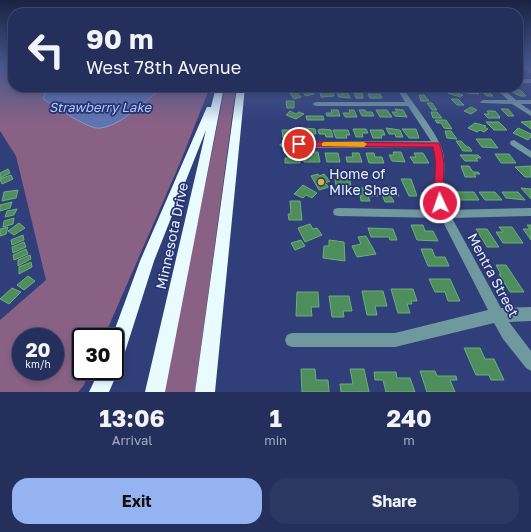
<!DOCTYPE html>
<html lang="en">
<head>
<meta charset="utf-8">
<style>
	:root { --surface:#242f5c; --page:#2c3762; --text:#f1f3f6; --muted:#a3a9bb; --line:#414a72; --accent:#95b2f1 }
	body { margin:0; font-family:"Golos Text",sans-serif; background:var(--page); color:var(--text); height:100vh; display:flex; flex-direction:column; font-size:15px; white-space:nowrap }
	* { box-sizing:border-box; margin:0 }
	p { font-size:13px; color:var(--muted) }
	.icon { flex:none; width:22px; height:22px; fill:none; stroke:currentColor; stroke-width:2; stroke-linecap:round; stroke-linejoin:round }
	.map { position:relative; height:392px; overflow:hidden }
	.details { display:flex; flex-direction:column; background:var(--surface); flex:1 }
	.details>* { flex:none }
	.top-card { position:absolute; left:8px; top:8px; width:515px; height:84px; border-radius:16px; box-shadow:0 2px 6px #0003,0 0 0 1px var(--line); background:#242f5c; color:var(--text); overflow:hidden }
	.speed { position:absolute; left:12px; top:328px; display:flex; gap:8px; font-size:20px; font-weight:700; text-align:center }
	.speed>* { display:grid; place-content:center; width:52px; height:52px; border-radius:50%; background:var(--surface); box-shadow:0 2px 6px #0003,0 0 0 1px var(--line); line-height:1 }
	.speed small { font-size:10px; font-weight:400 }
	.speed .limit { border:2px solid #111; border-radius:6px; background:#fff; color:#111 }
	.pin { position:absolute; display:grid; place-items:center; width:34px; height:34px; color:#fff; margin:-17px; border:2px solid #fff; border-radius:50%; box-shadow:0 1px 4px #0007 }
	.me { position:absolute; width:44px; margin:-22px; rotate:357deg; stroke-linejoin:round; filter:drop-shadow(0 0 3px #0008) }
	.turn { display:flex; align-items:center; gap:14px; height:84px; padding:0 12px; font-size:18px }
	.turn .icon { width:52px; height:52px; stroke-width:2.5 }
	.turn b { display:block; font-size:28px; line-height:34px }
	.eta { display:flex; justify-content:space-evenly; align-items:center; height:68px; text-align:center }
	.eta b { font-size:24px; font-weight:700; line-height:28px }
	.primary-button { display:flex; gap:8px; margin-top:auto; padding:8px 12px }
	.primary-button a { flex:1; height:46px; border-radius:16px; background:var(--accent); color:#111; font-size:16px; font-weight:700; line-height:46px; text-align:center }
	.primary-button a+a { background:var(--page); color:var(--text) }
	.map>svg:first-child { display:block }
	.green { fill:#886184; fill-rule:evenodd }
	.water { fill:#6074b2; stroke:#8999c9 }
	.building { fill:#4e8d5c; stroke:#6daf7b }
	.lines { fill:none; stroke-linecap:round; stroke-linejoin:round }
	.minor { fill:#70989f; fill-rule:evenodd }
	.highway { fill:#e8fbfe; fill-rule:evenodd }
	.route { fill:#e11d48; stroke:#92132f }
	.slow { fill:#f59e0b }
	.poi-dot { fill:#dbb233; stroke:#26346e; stroke-width:1.5 }
	.labels { text-anchor:middle; stroke-width:3.5; stroke-linejoin:round; paint-order:stroke }
	.far-water-label { font-size:13px; font-style:italic; fill:#b5c8fd; stroke:#26346e }
	.poi-label { font-size:14px; fill:#eaf0fe; stroke:#26346e; text-anchor:start }
	.street-label { font-size:14px; fill:#eaf0fe; stroke:#26346e }
</style>
</head>
<body>
<div class="map">
<svg width="531" height="392" viewBox="0 0 531 392">
	<rect width="100%" height="100%" fill="#303f7a"/>
	<path class="green" d="M0,67H13V87H210L180,163L104,337H81V371H89L84,385L78,392H0V320L46,280L16,156L0,131ZM21,337H55V371H21Z
		M225,87H236L195,392H163Z"/>
	<path class="water" d="M47,87H163C148,99 112,135 92,127C76,121 58,108 43,99Z"/>
	<path class="building" d="M411,87H422L424,90L416,92Z
		M312,88L315,92H312L314,94L306,96L301,90Z
		M479,89H486L493,96H487Z
		M453,90L460,92L459,94L463,95L460,97L448,93Z
		M475,90L479,94L467,93L464,91Z
		M509,90H520L526,96H520Z
		M297,92L301,97L294,99L290,93Z
		M320,92H333L334,96L321,97Z
		M342,93H348L350,98L339,97L337,94H343Z
		M354,93H362L363,98H356Z
		M368,94H380L382,98H370Z
		M419,95H424L429,101H421Z
		M451,99H458L464,105H457Z
		M286,101H294V108H287Z
		M427,103H432L437,110H432Z
		M471,107L477,110L471,114L464,111Z
		M395,109L403,110L407,117L395,116L392,112H397Z
		M501,109H508L514,116H508Z
		M331,110H338L340,116H327L326,113H332Z
		M349,110H354L357,117H345L343,113H350Z
		M359,110H365L366,112H372L374,116H362Z
		M376,110H387L392,117H380Z
		M290,111L296,114L299,112L304,114L296,119L286,115Z
		M487,111H495L500,117H498L500,118H488L484,114H489Z
		M431,112H437L442,118H433Z
		M306,116H323L324,120H307Z
		M435,120H446L452,129L444,128L441,123H437Z
		M531,121V129L521,122Z
		M486,122H499L507,130H494Z
		M475,123L486,126L484,127L488,129L484,132L480,130L477,132L468,128Z
		M304,128L315,129L316,134H311L312,137H302V129Z
		M386,128L400,130L403,137H396L395,134H389Z
		M518,128L531,134V137L528,140L513,133Z
		M322,129L331,130L333,137H326L325,134H319L318,130Z
		M353,129H366L368,133H362L363,137H356Z
		M402,129H416L419,138H409Z
		M282,130H295L296,136H290V138H283Z
		M333,130H348L350,135H346L347,138H336Z
		M370,130H383L385,135H381L382,138H373Z
		M445,131H451L457,139L447,138Z
		M476,139H491L498,148L482,147Z
		M456,141H461L467,147H469L472,151H463Z
		M311,152H318L320,162H304V156H312Z
		M393,152H401L405,162L392,161L389,155H394Z
		M325,153H338L340,162H327Z
		M352,153H359L362,162H347L346,157H353Z
		M366,153H374L375,157H382L384,163H369Z
		M414,153H423L429,163H414L410,157H416Z
		M292,154H299L300,163H285V158H292Z
		M495,154H509L516,163H501Z
		M460,155H478L481,158H476L478,161H465Z
		M461,166H469L473,172H478L480,174H474L476,177H465Z
		M531,166V177H525L515,167Z
		M8,169L10,173L0,178V173Z
		M318,174L319,176L324,174L330,181L325,183L329,187L319,190L311,176Z
		M11,175L13,179L2,184L0,179Z
		M335,179L350,180L351,188H345V190H337Z
		M401,179H411L417,196H409Z
		M303,185L317,193L312,198L306,195L303,198L294,194Z
		M382,187H395L399,196H391L394,202H385L380,189H383Z
		M359,188H375L378,196H368L370,201H361Z
		M521,188L531,189V199Z
		M18,190L16,198L2,201L4,192Z
		M451,192H474L479,200H456Z
		M479,192H495L502,200H485Z
		M502,192H518L525,200L506,198Z
		M290,201H300L302,220H289L288,214H291Z
		M12,202L10,208L0,211V205Z
		M17,209L14,215L5,217L7,211Z
		M14,218L13,224L3,227L4,221Z
		M19,223L25,228L14,235L8,231Z
		M310,224L313,229L317,228L322,235L305,242L298,228Z
		M411,225H423L425,231H433L438,241L417,240Z
		M527,225H531V240L523,229H530Z
		M8,227L6,234L0,236V229Z
		M499,227H512L523,243H503L496,232H503Z
		M368,228L393,229L397,240H390L389,237H371Z
		M476,229H487L499,247H487Z
		M23,235L24,240L12,245L11,240Z
		M366,236L376,254L357,257L352,246L361,244L358,237Z
		M301,240L305,246L295,250L291,243Z
		M329,240L344,242L345,261L323,258L324,246H329Z
		M24,242L26,247L13,253L12,247Z
		M26,249L28,254L14,260L13,255Z
		M421,249H432L435,257H445L449,266H428Z
		M30,255L31,259L18,266V260Z
		M31,262L32,267L19,274V267Z
		M496,265H506L524,292H510L499,274H501Z
		M28,276L35,281L24,290L17,285Z
		M429,279H450L460,301H448L445,292H435Z
		M12,288L21,292L9,304L0,299Z
		M391,289H413L417,301H411L412,304H407L410,313H398Z
		M362,291H383L387,306H375L377,315H367Z
		M297,292H318L319,307H311L312,316H296Z
		M329,296H349L352,311H343L344,317H332Z
		M464,348H480L485,359H494L504,380H491L489,375H476Z
		M301,369H315L316,380H328L329,392H302Z
		M350,369H364L369,392H341L340,384H353Z
		M420,371H435L437,376H456L457,380H450L455,392H427Z
		M374,372H396L397,378H410L415,392H386L383,380H375Z"/>
	<g class="lines">
		<path class="minor" d="M522,67H528L531,68V73Z
			M518,79H531V83H518Z
			M396,87H402C412,102 440,137 443,152C447,173 440,187 448,210L531,208V216L452,218L501,308L531,307V321L509,322L531,351V371L526,368L503,339L494,323L395,347H292L287,345L285,340L287,335L292,333H395L488,310L441,218L338,216L334,215L333,212L334,209L338,208L437,210C430,186 440,168 434,147L283,148L279,145L283,142L431,141L408,106H316L312,104L316,102H405Z
			M494,87H501L516,100H531V104H521L531,111V116L512,104L481,103L480,102L483,100H508Z
			M514,140L531,151V158L511,145L510,143L511,141Z"/>
		<path class="highway" d="M216,87H224L165,392H145L206,130L154,261L124,355L121,361L115,364V337H112L140,261L206,109L207,107H211Z
			M237,87H245L215,392H195Z
			M115,364L118,371L109,392H89L99,371H115Z"/>
	</g>
	<linearGradient id="sky" x2="0" y2="1"><stop stop-color="#1a2343"/><stop offset="0.55" stop-color="#48588d"/><stop offset="1" stop-color="#48588d" stop-opacity="0"/></linearGradient>
	<rect width="531" height="122" fill="url(#sky)"/>
	<path class="route" d="M299,142L439,143C448,161 441,183 444,203L440,206L435,203C433,184 438,165 433,147L296,146V143Z"/>
	<path class="slow" d="M324,142H364L367,144L364,147L322,146V143Z"/>
	<circle class="poi-dot" cx="321" cy="182" r="4"/>
	<g class="labels">
		<g class="far-water-label">
			<text x="100" y="112">Strawberry Lake</text>
		</g>
		<g class="poi-label">
			<text x="329" y="179">Home of<tspan x="329" dy="16">Mike Shea</tspan></text>
		</g>
		<g class="street-label">
			<text transform="translate(172 236) rotate(-78)" y="5">Minnesota Drive</text>
			<text transform="translate(493 275) rotate(62)" y="5">Mentra Street</text>
		</g>
	</g>
</svg>
<div class="speed"><div>20<small>km/h</small></div><div class="limit">30</div></div>
<div class="pin" style="left:299px;top:144px;background:#d93025"><svg class="icon" aria-label="arrive" viewBox="0 0 24 24"><path d="M6 21V4h12l-3 4 3 4H6"/></svg></div>
<svg class="me" style="left:440px;top:203px" viewBox="-20 -20 40 40"><circle r="17" fill="#e11d48" stroke="#fff" stroke-width="3"/><path d="M0-11L8 9 0 5-8 9z" fill="#fff"/></svg>
<div class="top-card">
<div class="turn"><svg class="icon" aria-label="left" viewBox="0 0 24 24"><path d="M17 20v-9H6M10 6l-5 5 5 5"/></svg><div><b>90 m</b>West 78th Avenue</div></div>
</div>
</div>
<section class="details">
<div class="eta">
<div><b>13:06</b><p>Arrival</p></div>
<div><b>1</b><p>min</p></div>
<div><b>240</b><p>m</p></div>
</div>
<div class="primary-button"><a>Exit</a><a>Share</a></div>
</section>
</body>
</html>
